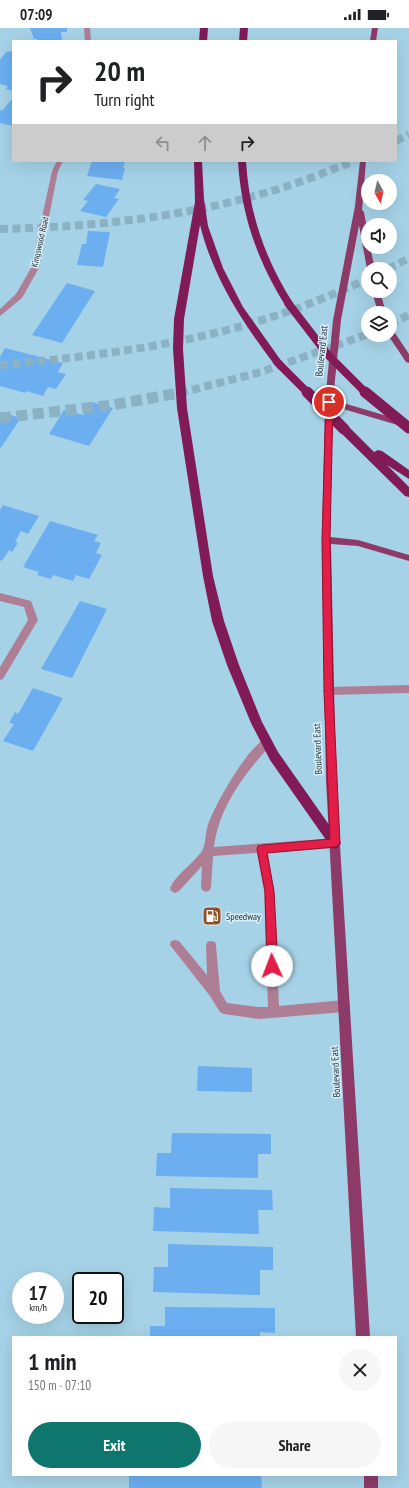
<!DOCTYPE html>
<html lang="en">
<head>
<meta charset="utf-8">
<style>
	:root { --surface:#fff; --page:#f6f6f6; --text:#202124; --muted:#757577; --accent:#0f766e }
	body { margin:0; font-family:"PT Sans Narrow",sans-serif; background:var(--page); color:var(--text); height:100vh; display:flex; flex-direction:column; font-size:15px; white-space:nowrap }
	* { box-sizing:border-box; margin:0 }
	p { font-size:13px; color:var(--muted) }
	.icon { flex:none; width:22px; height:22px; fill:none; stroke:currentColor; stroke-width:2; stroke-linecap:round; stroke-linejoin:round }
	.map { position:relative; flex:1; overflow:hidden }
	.sheet { position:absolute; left:12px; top:1308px; width:385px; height:140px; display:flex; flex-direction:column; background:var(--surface); border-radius:0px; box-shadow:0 4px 16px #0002 }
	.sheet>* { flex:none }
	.hud { position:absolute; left:12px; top:12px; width:385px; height:122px; border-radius:0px; box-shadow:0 4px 16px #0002; background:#fff; color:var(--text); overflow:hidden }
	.needle { width:26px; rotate:172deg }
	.tools { position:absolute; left:361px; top:146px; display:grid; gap:8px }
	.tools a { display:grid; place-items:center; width:36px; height:36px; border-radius:50%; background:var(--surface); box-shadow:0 4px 16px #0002; font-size:20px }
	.speed { position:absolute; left:12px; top:1244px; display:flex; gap:8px; font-size:20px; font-weight:700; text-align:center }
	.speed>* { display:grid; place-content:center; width:52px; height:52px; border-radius:50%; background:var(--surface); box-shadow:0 4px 16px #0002; line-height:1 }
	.speed small { font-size:10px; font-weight:400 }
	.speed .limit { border:2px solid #111; border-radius:6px; background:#fff; color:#111 }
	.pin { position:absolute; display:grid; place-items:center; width:34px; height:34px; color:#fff; margin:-17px; border:2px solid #fff; border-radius:50%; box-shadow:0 1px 4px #0007 }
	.me { position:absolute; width:44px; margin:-22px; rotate:358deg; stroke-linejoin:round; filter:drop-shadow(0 0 3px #0008) }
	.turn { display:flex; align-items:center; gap:14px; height:84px; padding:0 16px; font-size:18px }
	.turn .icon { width:52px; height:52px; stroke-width:2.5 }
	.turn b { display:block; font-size:28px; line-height:34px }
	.lanes { display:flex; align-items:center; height:38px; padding:0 16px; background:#0003; justify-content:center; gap:20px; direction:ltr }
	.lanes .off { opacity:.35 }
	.round { display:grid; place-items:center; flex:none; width:42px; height:42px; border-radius:21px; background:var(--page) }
	.summary { display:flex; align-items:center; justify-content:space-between; height:68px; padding:0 16px }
	h1 { font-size:24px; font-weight:600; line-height:30px }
	.primary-button { display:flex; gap:8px; margin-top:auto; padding:8px 16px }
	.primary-button a { flex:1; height:46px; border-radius:24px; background:var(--accent); color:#fff; font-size:16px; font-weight:600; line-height:46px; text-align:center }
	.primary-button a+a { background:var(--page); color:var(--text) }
	.status { display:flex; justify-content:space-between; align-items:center; height:28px; padding:0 20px; background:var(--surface); direction:ltr }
	.status svg { height:11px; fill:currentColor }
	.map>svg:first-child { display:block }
	.building { fill:#6baff1 }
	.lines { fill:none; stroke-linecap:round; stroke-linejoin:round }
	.highway-tunnel-far1 { stroke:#8bb2c4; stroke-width:8; stroke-dasharray:8 4.5; stroke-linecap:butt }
	.highway-tunnel { stroke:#8bb2c4; stroke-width:11; stroke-dasharray:11 5.5; stroke-linecap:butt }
	.lane { fill:#ae7e95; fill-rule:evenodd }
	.street { fill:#ae7e95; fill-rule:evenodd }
	.primary { fill:#8e3a68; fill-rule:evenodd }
	.highway { fill:#801b58; fill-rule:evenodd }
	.highway-bridge-far1 { stroke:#801b58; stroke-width:8 }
	.highway-bridge { stroke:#801b58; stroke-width:11 }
	.route { fill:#e11d48; stroke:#92132f }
	.labels { text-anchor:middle; stroke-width:3; stroke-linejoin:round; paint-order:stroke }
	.far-street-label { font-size:9px; fill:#20313a; stroke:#d9effa }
	.street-label { font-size:10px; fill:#20313a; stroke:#d9effa }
	.poi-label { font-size:10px; fill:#20313a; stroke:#d9effa; text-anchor:start }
</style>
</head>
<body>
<div class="status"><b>07:09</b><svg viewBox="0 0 49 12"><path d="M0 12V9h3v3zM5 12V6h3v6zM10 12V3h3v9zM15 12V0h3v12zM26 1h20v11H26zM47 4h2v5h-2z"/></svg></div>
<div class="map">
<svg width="409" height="1460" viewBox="0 0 409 1460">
	<rect width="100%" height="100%" fill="#a6d2e7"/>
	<path class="building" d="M30,0H67V4H61L62,13H37V11H34Z
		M13,23V63L6,61L8,58L0,56V32L6,24Z
		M11,72L13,73V98L0,95V82L2,83Z
		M92,133H125L123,140H125L122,152L87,148Z
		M96,156L120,161L114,170L119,171L106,189L80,183L88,173L83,172Z
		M88,203L110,204L103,239L77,237L82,216H86Z
		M67,255L95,263L62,315L32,307Z
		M5,320L63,335L58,344L66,346L56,361L48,359L43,368L26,363L25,365L0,358V329Z
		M92,374L113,380L89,418L49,406L64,382L84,387Z
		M0,384L21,390L0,421Z
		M3,477L39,488L28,506L21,503L15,514L18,515L12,524L9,522L2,533L0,532V482Z
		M50,493L98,507L94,513L101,515L96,525L102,527L89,551L76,547L73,553L53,547L51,551L37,547L39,544L23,539Z
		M80,573L107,581L72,650L41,641Z
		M33,660L63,670L33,723L3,713L14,696L9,695L15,684L18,686Z
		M198,1038L252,1040V1064L197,1063Z
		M172,1105L271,1106V1126H258V1150L156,1148L157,1125H171Z
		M170,1160L272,1162L273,1182H258L259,1206L153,1203L154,1179L170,1180Z
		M168,1216L273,1219V1242H260V1267L153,1264L154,1239H168Z
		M165,1279L275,1280V1305L260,1304V1309H150V1298H165Z
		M129,1447H261L262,1460H129Z"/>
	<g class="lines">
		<path class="highway-tunnel-far1" d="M396,113L409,106
			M0,201C91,199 180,190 268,164C297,156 326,144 354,133
			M388,241L409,230
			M390,296L409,287
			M0,337C95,328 190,317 281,286C310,276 339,264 368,251
			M180,365L261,344L368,306"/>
		<path class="highway-tunnel" d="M0,390L113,377L184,364"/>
		<path class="lane" d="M409,657V665L328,667L325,666L323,663L325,660L328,659Z
			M267,710L271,711L272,714L271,717C244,746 219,779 214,819L335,810L339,812L340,815L339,818L335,820L268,825L274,863L279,978L344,972L348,974L350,978L348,982L344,984L259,991L224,986L220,984L210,968L170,917L171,913L175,912L179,913L207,947L206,918L207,914L211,913L215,914L216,918L220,963L227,975L259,979H268L264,863L257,825L213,828L211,859L210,862L206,864L202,862L201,859L202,838L179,863L175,865L171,863L170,860C176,846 193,836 202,823C206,817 205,805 208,797C214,778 249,716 267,710Z"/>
		<path class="street" d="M84,0H90L91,13H85Z
			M57,133H63L58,143L39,240L22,270L0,288V281L16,266L31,240L52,143Z
			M0,565L31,573L38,592L3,651L0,652V639L28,592L24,579L0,573Z"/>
		<path class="primary" d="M372,0H378L376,13H370Z
			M360,133H366L362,182L364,184L368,207V219H370L375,241H367L359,197L341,292L333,372L404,393L405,395L401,398L333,378L330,509L358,512L409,527V533L358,518L331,516L336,752L370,1309H356L326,752L322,512L325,374L333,292L355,178Z
			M372,263H380L386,285H378Z
			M390,301L393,302L409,326V335L406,334L388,307H390Z
			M364,1447H378V1460H364Z"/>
		<path class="highway" d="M200,0H208L207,13H199Z
			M240,0H248L247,13H239Z
			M194,133H202L204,171L208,198L223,240L243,279L282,334L277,337L274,336C242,294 213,249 200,197L184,291L183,321L187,380L213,548L224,593L239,637L262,694L278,724L339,811L341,815L339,819L335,821L331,819L270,732L251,695L227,637L212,593L203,548L177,380L173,321L174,291L195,174Z
			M238,133H246C249,185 265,231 293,275L291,277H285C257,232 241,186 238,133Z
			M344,397L348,398L374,424L378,422L382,423L409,442V451L387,437L409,459V469L405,468L340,404L339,401L340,398Z"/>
		<path class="highway-bridge-far1" d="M288,275L328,327L366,365
			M277,334L308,365"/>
		<path class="highway-bridge" d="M307,364L344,401
			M365,364L409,400"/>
	</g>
	<path class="route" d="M329,372L333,374L330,512L333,663L340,815L338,818L335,819L267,825L274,863L278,938L276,942L272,943L269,942L267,938L265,863L257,821L258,818L262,817L330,811L324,663L322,512L326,374Z"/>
	<defs>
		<g id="fuel-square" transform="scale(1)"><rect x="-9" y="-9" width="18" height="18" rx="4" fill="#944e25" stroke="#d9effa"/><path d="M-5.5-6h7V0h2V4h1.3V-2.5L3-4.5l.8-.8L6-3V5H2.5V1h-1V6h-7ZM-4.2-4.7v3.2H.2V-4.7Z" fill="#fff"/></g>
	</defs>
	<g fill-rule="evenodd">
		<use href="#fuel-square" x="212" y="888"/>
	</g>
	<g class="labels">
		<g class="far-street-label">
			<text transform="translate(40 214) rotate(-77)" y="3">Kingswood Road</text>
		</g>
		<g class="street-label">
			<text transform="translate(321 323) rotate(-84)" y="4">Boulevard East</text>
			<text transform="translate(317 721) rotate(-92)" y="4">Boulevard East</text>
			<text transform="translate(335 1044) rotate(-93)" y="4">Boulevard East</text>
		</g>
		<g class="poi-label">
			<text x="226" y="892">Speedway</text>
		</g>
	</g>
</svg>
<div class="tools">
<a><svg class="needle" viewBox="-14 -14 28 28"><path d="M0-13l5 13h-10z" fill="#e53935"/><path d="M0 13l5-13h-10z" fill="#757577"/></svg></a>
<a><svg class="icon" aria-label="sound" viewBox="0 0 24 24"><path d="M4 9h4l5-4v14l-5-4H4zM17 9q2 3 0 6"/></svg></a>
<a><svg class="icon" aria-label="search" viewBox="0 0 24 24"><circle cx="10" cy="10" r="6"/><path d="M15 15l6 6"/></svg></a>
<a><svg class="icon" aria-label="layers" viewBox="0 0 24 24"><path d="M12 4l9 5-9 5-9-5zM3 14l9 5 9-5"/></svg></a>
</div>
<div class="speed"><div>17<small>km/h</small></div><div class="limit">20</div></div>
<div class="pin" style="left:329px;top:374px;background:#d93025"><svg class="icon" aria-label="arrive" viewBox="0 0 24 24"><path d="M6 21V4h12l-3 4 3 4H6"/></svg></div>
<svg class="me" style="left:272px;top:938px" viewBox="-20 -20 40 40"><circle r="19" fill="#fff"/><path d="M0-13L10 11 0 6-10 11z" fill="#e11d48"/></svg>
<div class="hud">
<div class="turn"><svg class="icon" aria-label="right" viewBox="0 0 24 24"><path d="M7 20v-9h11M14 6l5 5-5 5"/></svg><div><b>20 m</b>Turn right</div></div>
<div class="lanes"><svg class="icon off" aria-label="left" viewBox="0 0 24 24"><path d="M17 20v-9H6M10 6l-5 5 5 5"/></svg><svg class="icon off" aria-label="ahead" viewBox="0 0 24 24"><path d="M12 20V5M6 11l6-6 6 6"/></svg><svg class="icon" aria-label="right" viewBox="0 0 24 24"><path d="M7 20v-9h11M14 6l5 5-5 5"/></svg></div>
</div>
<section class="sheet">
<div class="summary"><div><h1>1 min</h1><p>150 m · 07:10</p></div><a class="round"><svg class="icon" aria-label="close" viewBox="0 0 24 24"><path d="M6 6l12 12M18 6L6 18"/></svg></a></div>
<div class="primary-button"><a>Exit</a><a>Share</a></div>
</section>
</div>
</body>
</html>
